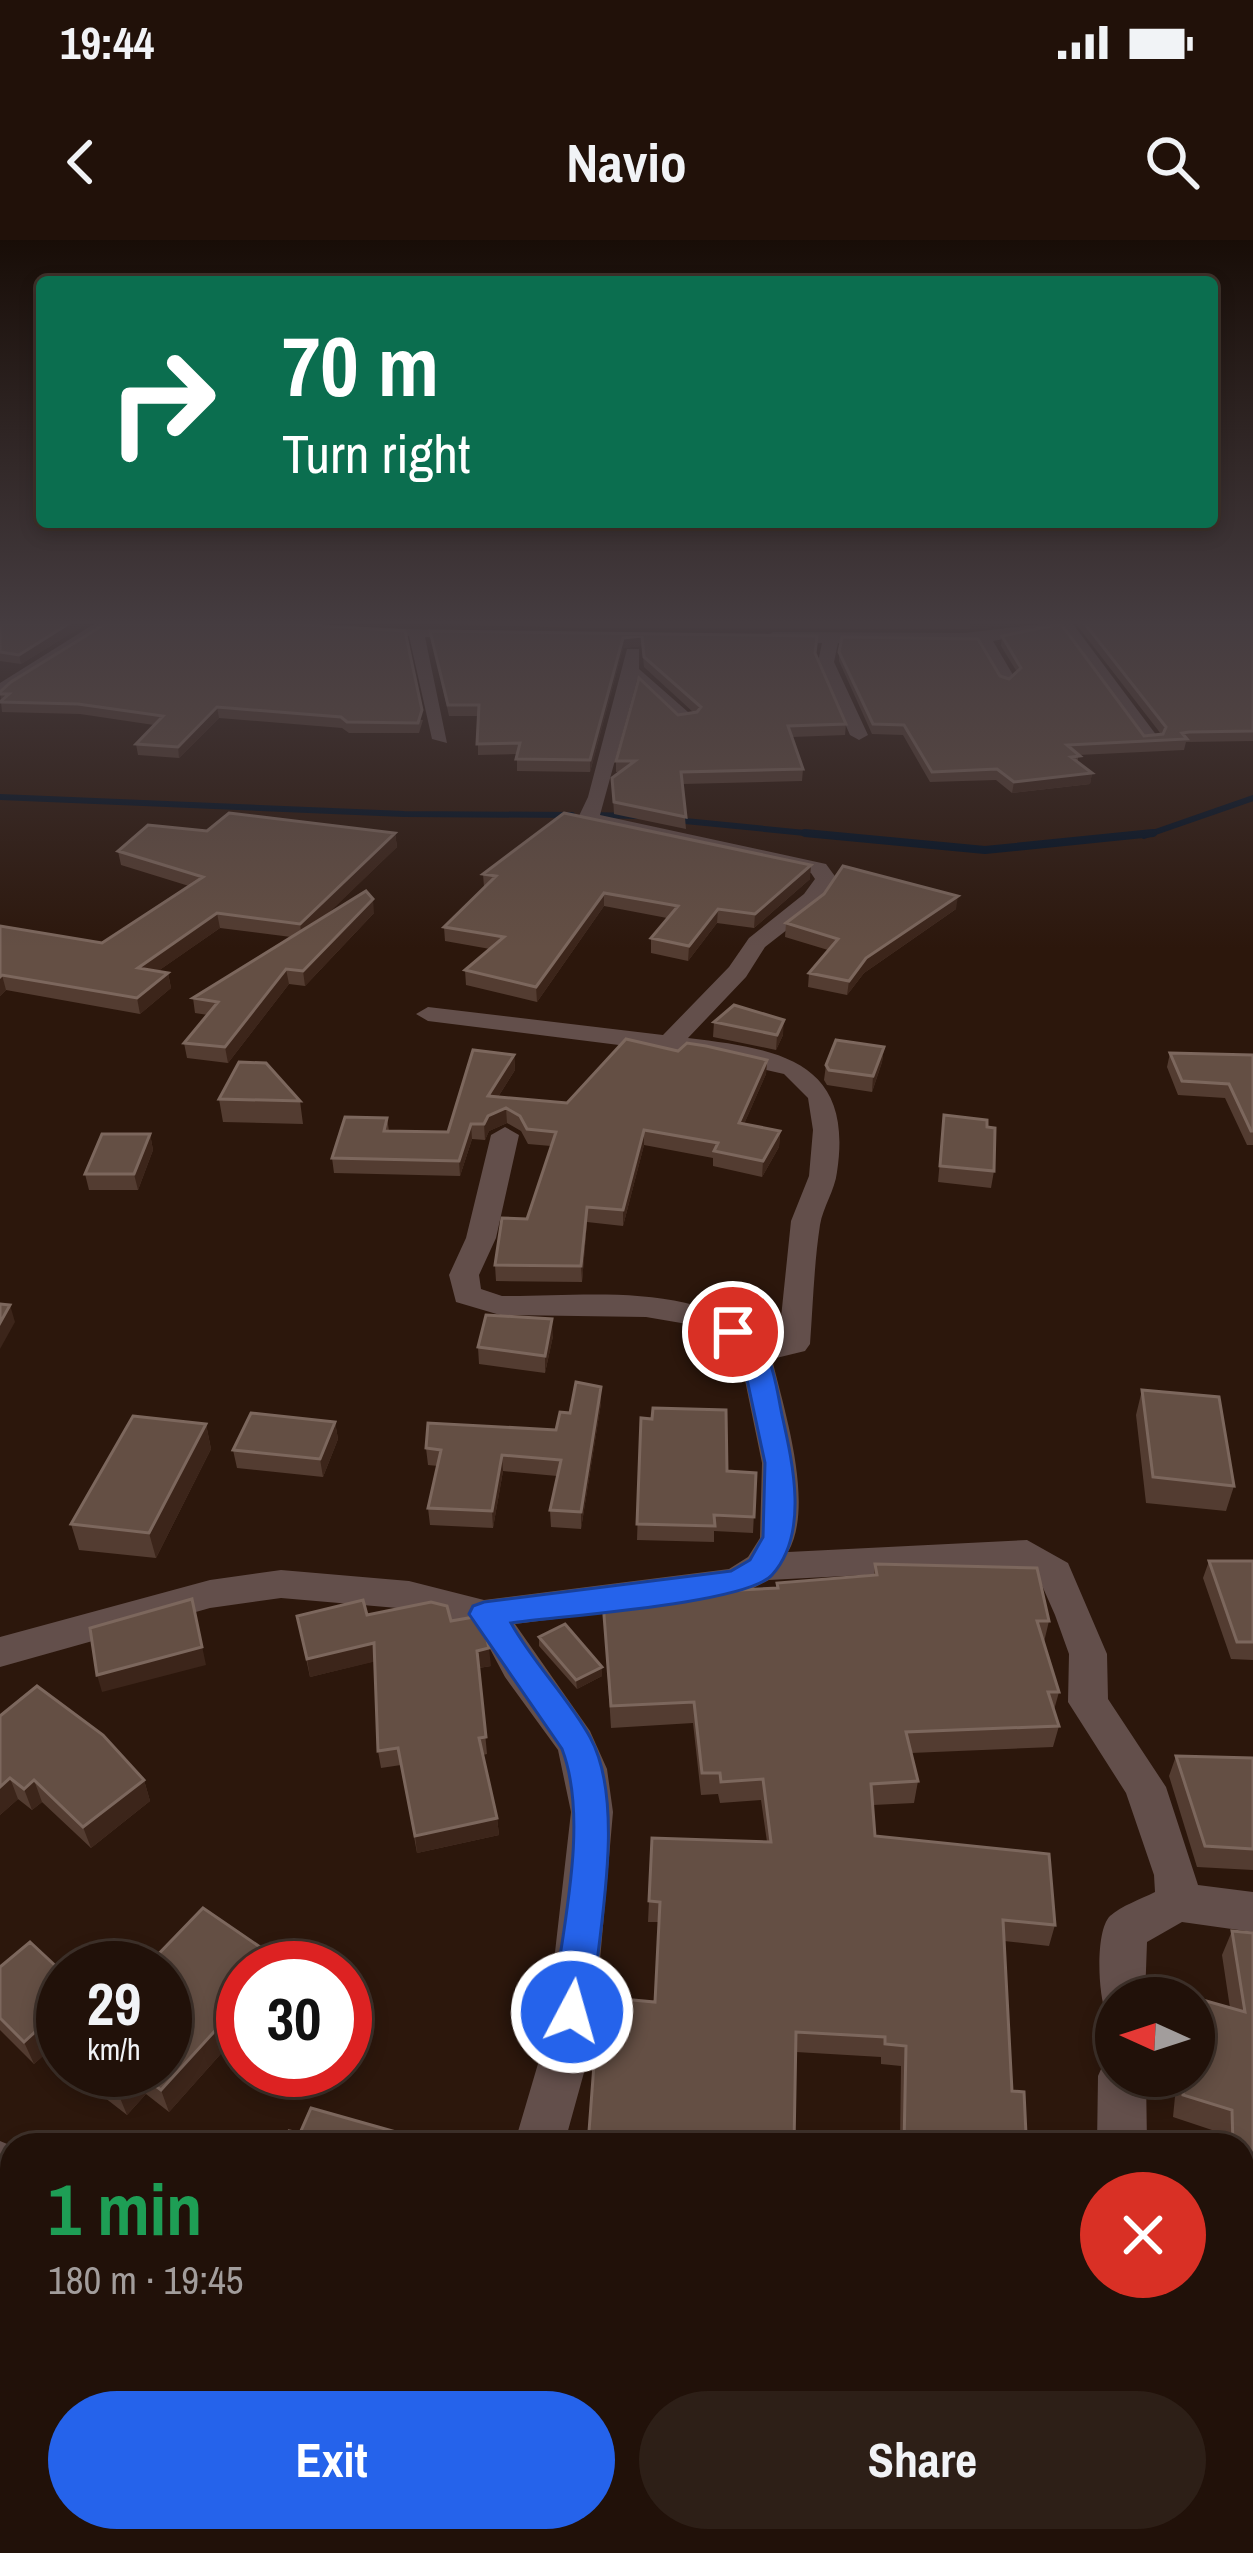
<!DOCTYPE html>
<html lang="en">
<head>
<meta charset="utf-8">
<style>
	:root { --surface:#211109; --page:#2d1f17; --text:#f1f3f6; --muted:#a29d9c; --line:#3e312a; --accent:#2563eb }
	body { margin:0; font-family:"Archivo Narrow",sans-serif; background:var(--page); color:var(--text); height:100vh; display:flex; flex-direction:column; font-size:45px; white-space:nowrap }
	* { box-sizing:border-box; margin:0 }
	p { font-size:39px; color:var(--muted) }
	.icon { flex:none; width:66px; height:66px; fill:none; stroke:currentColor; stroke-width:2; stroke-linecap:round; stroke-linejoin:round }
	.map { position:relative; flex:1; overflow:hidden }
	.details { position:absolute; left:0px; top:1893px; width:1254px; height:420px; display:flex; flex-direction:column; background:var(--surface); border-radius:36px 36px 0 0; box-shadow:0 6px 18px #0003,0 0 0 3px var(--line) }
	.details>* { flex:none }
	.hud { position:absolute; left:36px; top:36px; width:1182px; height:252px; border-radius:12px; box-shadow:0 6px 18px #0003,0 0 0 3px var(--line); background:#0b6e4f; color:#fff; overflow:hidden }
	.needle { width:78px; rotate:273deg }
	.fabs { position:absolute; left:1095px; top:1737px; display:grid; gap:24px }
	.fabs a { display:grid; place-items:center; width:120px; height:120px; border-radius:50%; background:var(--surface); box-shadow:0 6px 18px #0003,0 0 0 3px var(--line); font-size:60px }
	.speed { position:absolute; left:36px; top:1701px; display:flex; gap:24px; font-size:60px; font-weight:700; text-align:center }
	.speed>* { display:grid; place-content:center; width:156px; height:156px; border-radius:50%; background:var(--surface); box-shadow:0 6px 18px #0003,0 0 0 3px var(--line); line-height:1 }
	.speed small { font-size:30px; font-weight:400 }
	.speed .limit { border:18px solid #d22; background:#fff; color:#111 }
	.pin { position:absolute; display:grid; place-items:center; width:102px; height:102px; color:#fff; margin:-51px; border:6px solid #fff; border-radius:50%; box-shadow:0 3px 12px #0007 }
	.me { position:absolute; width:132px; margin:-66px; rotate:6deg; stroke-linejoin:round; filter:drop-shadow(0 0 9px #0008) }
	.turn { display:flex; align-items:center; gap:42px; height:252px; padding:0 48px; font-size:54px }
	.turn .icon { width:156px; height:156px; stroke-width:2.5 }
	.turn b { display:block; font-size:84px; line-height:102px }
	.round { display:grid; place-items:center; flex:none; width:126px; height:126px; border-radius:63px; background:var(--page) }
	.head { display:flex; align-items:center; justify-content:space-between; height:204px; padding:0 48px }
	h1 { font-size:72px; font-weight:800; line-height:90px; color:#1e9e55 }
	.cta { display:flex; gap:24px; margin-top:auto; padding:24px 48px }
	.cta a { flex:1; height:138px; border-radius:72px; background:var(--accent); color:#fff; font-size:48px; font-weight:800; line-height:138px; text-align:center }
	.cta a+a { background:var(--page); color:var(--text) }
	.status { display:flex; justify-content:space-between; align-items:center; height:84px; padding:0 60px; background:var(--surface); direction:ltr }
	.status svg { height:33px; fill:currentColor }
	header { display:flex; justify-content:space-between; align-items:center; height:156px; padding:0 48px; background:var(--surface); font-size:54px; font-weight:800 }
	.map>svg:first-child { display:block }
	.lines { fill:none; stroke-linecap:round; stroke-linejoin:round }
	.stream-far1 { stroke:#001022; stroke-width:6 }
	.stream { stroke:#001022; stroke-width:8 }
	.street { fill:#634f4b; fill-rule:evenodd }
	.wall { fill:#533c31 }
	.shaded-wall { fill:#3c251a }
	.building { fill:#644f44; stroke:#7c675d; stroke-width:3 }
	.route { fill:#2563eb; stroke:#184099; stroke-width:3 }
</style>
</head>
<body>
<div class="status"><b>19:44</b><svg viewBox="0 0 49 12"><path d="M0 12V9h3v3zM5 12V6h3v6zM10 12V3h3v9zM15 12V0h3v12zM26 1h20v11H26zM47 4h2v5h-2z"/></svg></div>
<header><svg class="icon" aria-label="back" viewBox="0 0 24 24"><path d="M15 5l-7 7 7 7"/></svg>Navio<svg class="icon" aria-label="search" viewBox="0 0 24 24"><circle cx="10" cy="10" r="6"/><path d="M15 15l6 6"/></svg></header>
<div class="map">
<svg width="1253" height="2313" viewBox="0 0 1253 2313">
	<rect width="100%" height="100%" fill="#2c170c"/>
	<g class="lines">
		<path class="stream-far1" d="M0,557L404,574L572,575
			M591,575L638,576
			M675,580L836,596
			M1144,596L1253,558"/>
		<path class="stream" d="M805,593L985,610L1153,593"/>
		<path class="street" d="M94,384H113L0,455V443Z
			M286,384L482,392L484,395L476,400L425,397L447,503L432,499L409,396L294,389Z
			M1042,384H1073L1160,500L1157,504H1145L1102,450L1074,401L1060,388L993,401L1016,440L1008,445L1002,444L977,402L838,403L834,422L868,495L859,500L850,495L818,422L822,403L773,402L765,397L773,392L965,393Z
			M627,409H639V429L696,479L681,483L637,440L600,575L826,624L837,639L820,664L765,707L746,737L688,798C780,809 854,821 837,932C835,950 823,967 820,985C814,1024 813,1065 810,1104L805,1111L772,1119C784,1170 815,1265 788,1312L1027,1300L1068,1323L1107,1414L1108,1459L1166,1547L1198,1645L1253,1652V1692L1182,1682L1147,1702L1145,1758H1116V1777L1106,1773C1098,1755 1095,1691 1110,1676C1121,1666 1141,1659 1155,1652L1154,1635L1126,1553L1068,1462L1069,1414L1055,1375L1040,1341L1020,1327L769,1340L738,1356L515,1384L590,1491L607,1529L613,1572L593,1800L564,1905H514L545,1800L571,1572L558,1510L505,1437L482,1394L472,1385L409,1369L281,1358L210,1368L0,1427V1397L210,1340L281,1330L409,1341L484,1360L729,1329L748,1317L760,1298L762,1223L740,1116L722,1099L693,1085L646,1077L500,1075L456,1062L449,1035L466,998L491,895L505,887L519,895L496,998L479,1035L481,1049L502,1056C584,1057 696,1040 762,1101L779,1097L791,981L809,936L813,890L808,858L784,834L706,816L428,781L416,774L428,767L663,795L729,727L749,698L804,654L815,639L811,633L581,582L578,578L588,557Z
			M1116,1815V1836H1146L1147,1905H1097L1098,1836L1105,1820Z
			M0,1901L12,1906V1958L0,1953Z
			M364,2301H430L435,2313H368Z
			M1030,2301H1088L1086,2313H1026Z"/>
	</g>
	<path class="wall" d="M0,384H86L21,424L0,421Z
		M435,384H1027L970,389L586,388Z
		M1076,384H1253V501L1186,502L1184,510L1078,515V523L1092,533L1090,544L1012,553L996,540L930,542L903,495L872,494L839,421V412L1000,436L1009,439L1017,432L1001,406L1002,396L1144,496L1161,494Z
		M430,391L815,415L846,484L845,495L792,497L803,529L802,541L682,544L686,589L614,574L612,538L620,532H616V521L678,475L694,473L644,427L642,406L623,408L590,532L517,531V514L478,515V476H449Z
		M0,452L423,480L419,493H349L342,488L219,478L179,518L138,515L136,504L154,485L80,474L2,472Z
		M207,591L395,593L397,607L326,675L374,673L305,746L289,744L228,823L187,818L184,803L208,775L195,773L193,758L291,697L220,688L158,731L168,733L171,748L140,774L6,750L0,756V686L102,703L189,646L121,625L118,611Z
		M483,634L810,639L754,688L717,683L688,721L651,713V698L667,678L604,666L537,762L466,745L465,730L490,709L445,701L444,687L484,647Z
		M956,669L864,733L847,755L808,747L809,733L828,710L785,697L786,683Z
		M714,782L783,795L776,810L713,797Z
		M884,807L882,822L872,852L827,845L824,840L826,825Z
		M678,811L767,820L766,834L744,884L780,891L779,907L762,937L713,926V918L644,905L623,986L587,982L582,1042L496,1041L495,1025L527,979L551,906L528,904L521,891L507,883L489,891L485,900L472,899L460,936L334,933L332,918L387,878L389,891L448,892L514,815L515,830L498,857L567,863Z
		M1170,813L1253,815V905H1247L1225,858L1178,855L1167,827Z
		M219,859L300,861L303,884L223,882Z
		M944,875L994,931L991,948L938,942Z
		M150,894L153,910L138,950H89L85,934Z
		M553,1096L545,1133L479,1124L478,1107Z
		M601,1147V1163L581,1289L551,1287L550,1270L557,1236L503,1231L493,1288L430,1285L428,1268L438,1226L428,1225L426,1208L556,1190L570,1173Z
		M1142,1150L1234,1246L1226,1271L1146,1263L1136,1175Z
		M641,1178L727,1231L756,1233L753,1293L714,1291V1302L637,1300Z
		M335,1182L338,1199L323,1237L237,1228L233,1210Z
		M206,1184L211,1209L156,1318L79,1310L71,1284Z
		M1209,1321H1253V1420L1231,1419L1203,1338Z
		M875,1324L1049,1381L1044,1402L1059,1452L1054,1470L1059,1486L1053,1507L911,1513L918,1541L914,1563L873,1565L875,1596L1055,1685L1049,1706L1004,1701L1012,1851L1026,1894L1022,1905H900L901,1826L881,1824V1817L796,1812L655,1762L659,1682H648L652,1598L767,1602L761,1560L720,1563L718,1554L701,1555L693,1483L611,1488L603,1362L682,1358L776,1349L777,1343L874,1335Z
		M367,1375L451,1381L491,1426L479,1428L487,1514L483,1515L497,1578L499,1595L417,1613L401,1525L381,1528L378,1511L375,1421L310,1437L297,1376Z
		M539,1397L602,1427V1436L577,1449L539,1406Z
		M0,1476L144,1540L150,1561L91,1608L42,1562L32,1570L18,1559L0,1575Z
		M1176,1516L1253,1518V1630L1197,1627L1169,1536Z
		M203,1668L279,1720L281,1728H243V1789L169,1872L146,1854L127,1875L100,1854L91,1832L93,1830H165V1728H145Z
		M1232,1691L1253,1693V2027L1242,2024V1905H1221V1893L1173,1877L1177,1836H1194L1230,1768L1222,1715Z
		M0,1727L63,1733V1798L34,1824L0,1790Z
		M1102,2301H1155L1175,2313H1098Z"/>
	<path class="shaded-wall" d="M68,384H86L21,424L19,415Z
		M970,384H1027L970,389Z
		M642,396V406L623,408L590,532V520L623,398Z
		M217,467L219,478L179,518L178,507Z
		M1092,533L1090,544L1012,553L1014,542Z
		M395,593L397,607L302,699L300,684Z
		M811,625L810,639L754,688L755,674Z
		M604,653V666L537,762L536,747Z
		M958,656L956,669L864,733L847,755L849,741L866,718Z
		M373,659L374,673L305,746L303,731Z
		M718,669L717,683L688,721L689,706Z
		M217,673L220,688L141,743L138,728Z
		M286,729L289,744L228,823L225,807Z
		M168,733L171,748L140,774L137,758Z
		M2,735L6,750L0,756V737Z
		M784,780L783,795L776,810L777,795Z
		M884,807L882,822L872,852L873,836Z
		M514,815L515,830L489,871L488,856Z
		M767,820L766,834L738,898L739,883Z
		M506,868L507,883L489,891L485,900L484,884L488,876Z
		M471,884L472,899L460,936L459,921Z
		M644,890V905L623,986V970Z
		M780,891L779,907L762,937L763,921Z
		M150,894L153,910L138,950L134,934Z
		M587,967V982L582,1042L581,1026Z
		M10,1065L15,1082L0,1109V1083Z
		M552,1079L553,1096L545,1133V1116Z
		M601,1147V1163L581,1289V1272Z
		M335,1182L338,1199L323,1237L320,1219Z
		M206,1184L211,1209L156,1318L149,1293Z
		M502,1215L503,1231L493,1288L492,1271Z
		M196,1377L206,1425L102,1452L97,1435Z
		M374,1403L377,1421L310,1437L307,1419Z
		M489,1408L491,1426L478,1428L477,1411Z
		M602,1427V1436L577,1449L576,1440Z
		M10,1538L18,1559L0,1575V1547Z
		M34,1540L42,1562L32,1570L24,1549Z
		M144,1540L150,1561L91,1608L83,1587Z
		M497,1578L499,1595L417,1613L415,1596Z
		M243,1760V1789L169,1872L161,1850Z
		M58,1771L63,1783V1798L34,1824L24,1802Z
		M137,1832L146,1854L127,1875L118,1853Z"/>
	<path class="building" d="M0,384H68L19,415L0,412Z
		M105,384H293L405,391L422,470L418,483L347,482L341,477L217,467L178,507L136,504L163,476L78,464L0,462L9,454H0V452L11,442Z
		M1061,384L1144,496L1163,494L1166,487L1085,384H1253V491L1189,492L1182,493L1187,499L1067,505L1080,516L1071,517L1092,533L1014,542L997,529L932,532L904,485L873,484L839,412L842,397L978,399L1000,436L1009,439L1021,428L1002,396Z
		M430,391L817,396L815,413L846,484L788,486L803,529L681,532L686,577L614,562L612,538L635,521H616L639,438L678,475L697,472L701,467L644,417L642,396L623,398L590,520L516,519L520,503L477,504L479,465H448Z
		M229,573L395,593L300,684L217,673L138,728L168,733L137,758L2,735L0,737V686L102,703L203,637L118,611L148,585L207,591Z
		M564,573L811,625L755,674L718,669L689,706L651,698L678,666L604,653L536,747L465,730L504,697L444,687L496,636L483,634Z
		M843,626L958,656L866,718L849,741L809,733L838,699L786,683L824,654Z
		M366,651L373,659L303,731L286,729L225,807L184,803L218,762L193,758Z
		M734,765L784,780L777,795L714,782Z
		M626,799L678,811L687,803L706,806L767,820L739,883L780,891L763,921L714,911L718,903L644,890L623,970L587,967L581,1026L495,1025L502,978L527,979L556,892L527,889L520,876L506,868L488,876L484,884H471L459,921L332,918L345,877L387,878L384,891L448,892L473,810L514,815L488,856L567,863Z
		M836,800L884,807L873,836L829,830L826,825Z
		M1170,813L1253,815V891H1251L1229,844L1182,841Z
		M239,822L266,823L300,861L219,859Z
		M944,875L987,880V887L995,888L994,931L940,926Z
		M102,894H150L134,934H85Z
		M0,1064L10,1065L0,1083Z
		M486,1075L552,1079L545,1116L478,1107Z
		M576,1142L601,1147L581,1272L550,1270L561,1220L502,1215L492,1271L428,1268L441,1210L426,1208L428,1183L556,1190L560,1172L570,1173Z
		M1142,1150L1219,1157L1234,1246L1153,1237Z
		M653,1168L726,1170L727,1231L756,1233L754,1277L714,1275L715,1286L637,1284L641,1178L652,1179Z
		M251,1173L335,1182L320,1219L233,1210Z
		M133,1176L206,1184L149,1293L71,1284Z
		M1209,1321H1253V1402H1237Z
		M875,1324L1037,1328L1049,1381H1037L1059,1452H1048L1059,1486L906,1492L918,1541L871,1544L875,1596L1049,1614L1055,1685L1003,1680L1012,1851L1024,1852L1026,1894L1010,1892V1905H904L906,1806L885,1804V1797L796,1792L794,1905H588L599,1757L655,1762L660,1662L649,1661L652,1598L771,1602L763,1539L721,1542L720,1533H702L694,1462L611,1466L603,1362L682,1358V1353L778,1348L777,1343L877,1335Z
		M192,1359L202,1407L97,1435L90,1388Z
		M363,1360L367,1375L431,1362L447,1366L451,1381L474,1377L486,1396L489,1408L477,1411L486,1497L479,1498L497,1578L415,1596L398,1508L378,1511L374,1403L307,1419L297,1376Z
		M565,1384L602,1427L576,1440L539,1397Z
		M37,1446L103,1495L144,1540L83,1587L34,1540L24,1549L10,1538L0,1547V1476Z
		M1176,1516L1253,1518V1609L1205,1606Z
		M203,1668L279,1720L272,1728H243V1760L161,1850L137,1832L118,1853L91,1832L93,1830H165V1728H145Z
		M1232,1691L1253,1693V2002L1242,2000V1905H1233L1232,1870L1183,1855L1185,1836H1194V1758L1192,1757L1245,1772Z
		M30,1702L63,1733V1775L58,1771L24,1802L0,1778V1727Z
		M311,1868L442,1905H283L289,1891L300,1893Z
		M1107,2301H1155L1175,2313H1103Z"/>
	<linearGradient id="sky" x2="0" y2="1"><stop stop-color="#180d07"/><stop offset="0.54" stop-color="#453c40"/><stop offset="1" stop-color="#453c40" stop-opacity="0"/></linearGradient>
	<rect width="1253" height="708" fill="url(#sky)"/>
	<path class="route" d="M733,1084C772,1094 775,1142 782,1175C793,1224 809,1294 772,1335C745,1364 559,1376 511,1383C534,1424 568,1457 590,1497C627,1564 598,1696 591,1772L586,1784L572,1790L558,1784L552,1772C561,1694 590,1582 562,1509L469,1374L473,1366L484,1362L731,1331L750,1320L763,1297L765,1223L742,1116L720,1092Z"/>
</svg>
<div class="fabs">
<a><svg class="needle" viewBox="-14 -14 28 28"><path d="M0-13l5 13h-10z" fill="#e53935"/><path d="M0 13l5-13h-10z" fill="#a29d9c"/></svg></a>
</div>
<div class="speed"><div>29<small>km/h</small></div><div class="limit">30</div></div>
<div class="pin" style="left:733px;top:1092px;background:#d93025"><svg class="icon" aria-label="arrive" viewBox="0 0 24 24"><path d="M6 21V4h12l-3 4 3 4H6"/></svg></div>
<svg class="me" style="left:572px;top:1772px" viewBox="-20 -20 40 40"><circle r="17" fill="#2563eb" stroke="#fff" stroke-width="3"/><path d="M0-11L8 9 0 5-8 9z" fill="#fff"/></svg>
<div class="hud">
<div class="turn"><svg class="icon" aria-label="right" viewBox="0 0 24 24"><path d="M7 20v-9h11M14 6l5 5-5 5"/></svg><div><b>70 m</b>Turn right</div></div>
</div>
<section class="details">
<div class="head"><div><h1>1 min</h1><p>180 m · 19:45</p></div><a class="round" style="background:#d93025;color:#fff"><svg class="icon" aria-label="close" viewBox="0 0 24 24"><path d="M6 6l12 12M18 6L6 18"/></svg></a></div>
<div class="cta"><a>Exit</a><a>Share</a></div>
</section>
</div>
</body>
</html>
